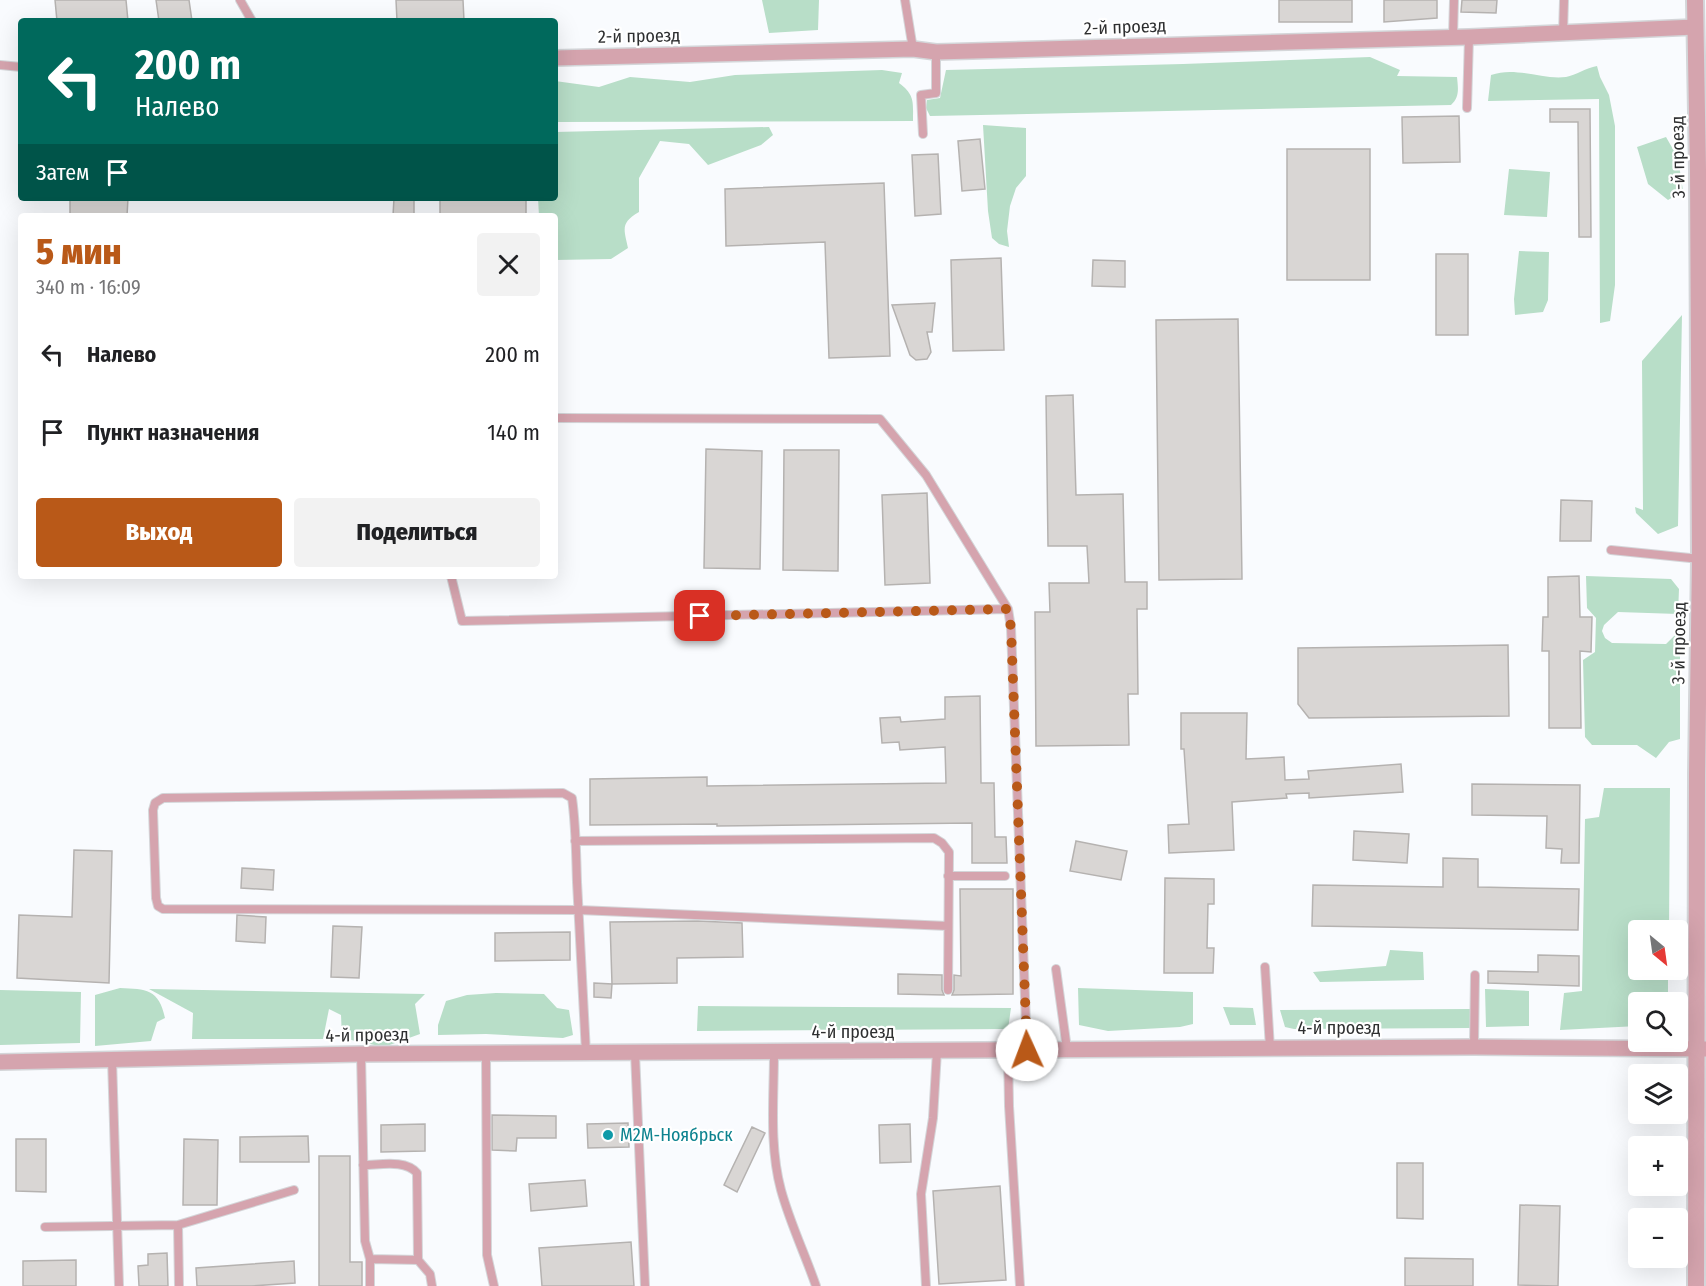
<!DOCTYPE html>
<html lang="ru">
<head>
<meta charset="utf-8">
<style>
	:root { --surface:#fff; --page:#f2f2f2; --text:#202124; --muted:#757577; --accent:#b95918 }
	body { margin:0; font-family:"Fira Sans Condensed",sans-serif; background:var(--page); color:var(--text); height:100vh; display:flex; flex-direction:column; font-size:22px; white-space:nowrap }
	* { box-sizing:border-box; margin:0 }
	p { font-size:20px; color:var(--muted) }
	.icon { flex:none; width:33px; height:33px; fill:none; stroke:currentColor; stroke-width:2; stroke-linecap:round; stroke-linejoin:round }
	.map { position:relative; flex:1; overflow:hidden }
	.side { position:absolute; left:18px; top:213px; width:540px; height:366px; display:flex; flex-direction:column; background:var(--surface); border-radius:6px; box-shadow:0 6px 24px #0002 }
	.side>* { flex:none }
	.banner { position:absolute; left:18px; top:18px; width:540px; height:183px; border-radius:6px; box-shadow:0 6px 24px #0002; background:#00695c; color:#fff; overflow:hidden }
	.needle { width:39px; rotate:151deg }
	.fabs { position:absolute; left:1628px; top:920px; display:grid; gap:12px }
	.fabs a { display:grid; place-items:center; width:60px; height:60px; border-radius:6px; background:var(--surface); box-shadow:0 6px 24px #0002; font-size:30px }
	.pin { position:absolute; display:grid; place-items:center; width:51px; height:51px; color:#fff; margin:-26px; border-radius:12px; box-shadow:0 3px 9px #0006 }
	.me { position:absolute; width:66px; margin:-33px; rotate:358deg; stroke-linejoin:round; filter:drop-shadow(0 0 4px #0008) }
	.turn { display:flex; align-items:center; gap:21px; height:126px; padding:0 18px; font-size:27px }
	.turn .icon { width:78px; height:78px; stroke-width:2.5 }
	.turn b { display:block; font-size:42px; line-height:51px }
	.then { display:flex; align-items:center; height:57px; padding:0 18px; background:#0003; gap:12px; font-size:22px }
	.round { display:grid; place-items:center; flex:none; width:63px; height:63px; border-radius:6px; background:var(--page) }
	.summary { display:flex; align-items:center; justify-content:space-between; height:102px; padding:0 18px }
	h1 { font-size:36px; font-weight:800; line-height:45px; color:var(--accent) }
	.cta { display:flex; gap:12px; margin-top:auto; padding:12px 18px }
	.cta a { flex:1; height:69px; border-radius:6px; background:var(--accent); color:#fff; font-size:24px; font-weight:800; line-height:69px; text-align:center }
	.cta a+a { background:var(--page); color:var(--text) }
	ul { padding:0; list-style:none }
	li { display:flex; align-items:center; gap:18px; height:78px; padding:0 18px }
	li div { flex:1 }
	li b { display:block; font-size:22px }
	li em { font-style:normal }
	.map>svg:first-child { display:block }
	.green { fill:#b8dec8 }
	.building { fill:#d9d6d4; stroke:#b5b2b0; stroke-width:1.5 }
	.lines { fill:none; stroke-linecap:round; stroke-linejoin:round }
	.service-casing { stroke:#d4d6d9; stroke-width:10 }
	.minor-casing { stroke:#d4d6d9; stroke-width:18 }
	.tertiary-casing { stroke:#d4d6d9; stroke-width:20 }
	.service { stroke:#d5a4ae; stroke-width:8 }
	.minor { stroke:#d5a4ae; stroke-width:15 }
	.tertiary { stroke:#d5a4ae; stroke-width:16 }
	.route { stroke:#b95918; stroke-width:10; stroke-dasharray:0 18 }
	.culture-dot { fill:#0f9aa8; stroke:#fff; stroke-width:2 }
	.labels { text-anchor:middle; stroke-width:4.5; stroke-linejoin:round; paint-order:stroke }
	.street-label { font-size:18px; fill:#2e2f30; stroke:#fff }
	.culture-label { font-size:18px; fill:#0d838f; stroke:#fff; text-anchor:start }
</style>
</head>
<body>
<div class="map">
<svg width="1706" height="1286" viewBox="0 0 1706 1286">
	<rect width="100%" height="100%" fill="#f9fbfe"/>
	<path class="green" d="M762,0H819L818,30L769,33Z
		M1370,57L1400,70L1397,76L1457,77C1458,88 1460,97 1451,105L930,116L926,108L927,100L940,98L946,70L1183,64Z
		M1597,66L1600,77L1609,95L1615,126V285L1610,321L1600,323L1599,99L1488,101L1491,75C1516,66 1541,80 1566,77C1576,75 1586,68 1597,66Z
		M882,70L902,73L899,83C915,95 913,102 913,121L555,122V81L599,87L630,77L690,82L735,75Z
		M983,125L1026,128V176L1016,188L1010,206L1007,231L1009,247L999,244L992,238L988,211Z
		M769,127L773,135L761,145L708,165L689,144L660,141L639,178V212C620,223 624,229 628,248L611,259L555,260V216H539L538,198H555V132Z
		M1666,137L1678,158L1683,191L1668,200L1648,184L1637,147Z
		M1509,169L1550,172L1547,217L1504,215Z
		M1519,251L1549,252L1548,300L1543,312L1515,315L1514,299Z
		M1682,315L1678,526L1658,534L1636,513L1635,507L1643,510L1642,361Z
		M1586,576L1671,579L1679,589L1678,614L1618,612L1604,625L1602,631L1605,638L1612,643L1666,644L1676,634L1680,637V739L1669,742L1656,758L1637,745H1592L1585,737L1583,660L1595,652L1596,618L1587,608Z
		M1604,788H1670L1669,930H1638V969H1668V1002H1638V1026L1560,1030L1564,993L1582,991L1585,819L1599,817Z
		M1390,950L1423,952L1424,980L1320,982L1313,972L1386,966Z
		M120,988C146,989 159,989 165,1018L157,1022L151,1041L95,1046V995Z
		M1078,988L1193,992V1024L1180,1027L1108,1031L1079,1025Z
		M149,989L425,994L415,1004L420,1034L384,1047L342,1038L341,1015L329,1009L323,1039H192L193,1013Z
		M1485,989L1529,991V1026L1486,1027Z
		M0,990L81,992L80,1043L0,1045Z
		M496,993L544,994L557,1008L569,1010L573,1035L563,1038L486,1034L438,1035V1025L446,1001L467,995Z
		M698,1006L1011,1008L1008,1029L697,1031Z
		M1223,1007L1253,1008L1256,1025H1230Z
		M1471,1009V1028L1294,1029L1285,1027L1280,1010Z"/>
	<path class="building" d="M55,0H126L128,21H57Z
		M156,0H189L192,21H159Z
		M396,0H463L464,21H397Z
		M1279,0H1352V22H1279Z
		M1384,0H1437V18L1384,22Z
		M1462,0H1497L1496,13L1461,12Z
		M1550,109H1590L1591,237H1579L1578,122H1550Z
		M1459,116L1460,162L1403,163L1402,117Z
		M980,139L985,189L962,191L958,141Z
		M1287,149H1370V280H1287Z
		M938,154L941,214L915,216L912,155Z
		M884,183L890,356L829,358L825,242L726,246L725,189Z
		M70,198H128L127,216H70Z
		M394,198H414V216H393Z
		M440,198H526V216H440Z
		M1436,254H1468V335H1436Z
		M1001,258L1004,350L953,351L951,260Z
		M1093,260L1125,261V287L1092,286Z
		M935,303L932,332H927L931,352L927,359L916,360L910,355L892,305Z
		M1238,319L1242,579L1159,580L1156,320Z
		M1073,395L1076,495L1123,494L1125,582H1147V609H1137L1138,694H1128L1129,745L1036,746L1035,612H1050L1049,583H1089L1087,546H1048L1046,396Z
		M706,449L762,451L760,569L704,568Z
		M784,450H839L838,571L783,570Z
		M927,493L930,583L885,585L882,495Z
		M1561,500L1592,501L1591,541H1560Z
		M1579,576L1580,617H1592L1591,652L1580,651L1581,728H1549V651H1542L1543,617H1548V577Z
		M1508,645L1509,716L1309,718L1298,704V648Z
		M980,696L981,783H994L995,837H1006L1007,863H972V823L717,826V824L590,825V779L707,777V786L946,783L945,747L900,750L899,742L882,743L880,718L900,717L901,722L945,719V697Z
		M1181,713H1247L1246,759L1284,757L1285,780L1309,779L1308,771L1401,764L1403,792L1309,798V793L1286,794L1287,798L1232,802L1234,850L1169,853L1168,825L1189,824L1184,749H1181Z
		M1472,784L1580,785L1579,863H1561L1562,849L1546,848L1547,816L1472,815Z
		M1354,831L1409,834L1407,863L1353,860Z
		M1076,841L1127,851L1121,880L1070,871Z
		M74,850L112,851L109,983L17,978L19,915L72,917Z
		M1443,858L1478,859V887L1579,889L1578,930L1312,926L1313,885L1443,887Z
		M242,868L274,870L273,890L241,888Z
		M1165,878L1214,879V904H1208L1207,948H1214L1213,973H1164Z
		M960,889H1013V994L952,995L954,990V975L961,976Z
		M237,915L266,917L265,943L236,941Z
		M698,921L742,923L743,957L677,958V983L612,984L610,922Z
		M333,926L362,927L359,978L331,977Z
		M570,932V960L495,961V933Z
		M1538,955L1579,956V986L1488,983V971L1538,972Z
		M898,974L942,975V990L944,995L898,994Z
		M594,983L612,984L611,998L594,997Z
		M492,1115L556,1116V1138H517L516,1151L492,1150Z
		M628,1123L629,1147L588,1148L587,1124Z
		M425,1124V1151L381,1152V1125Z
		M910,1124L911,1162L880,1163L879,1125Z
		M752,1127L765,1133L737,1192L724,1185Z
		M308,1136L309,1162H240V1137Z
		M16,1139H46V1192L16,1191Z
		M184,1139L218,1140L217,1205H183Z
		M319,1156H350V1262H362V1286H319Z
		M1397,1163H1423V1219L1397,1218Z
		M585,1180L587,1206L531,1211L529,1184Z
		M1000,1186L1006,1280L939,1284L933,1191Z
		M1520,1205L1560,1206L1558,1286L1518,1285Z
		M631,1242L634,1286H542L539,1248Z
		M167,1253L168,1286H139L138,1266L148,1265V1254Z
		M1405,1258L1473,1259V1286H1405Z
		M76,1260V1286H23V1261Z
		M294,1261L295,1283L252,1286H197L196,1268Z"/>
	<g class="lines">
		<g class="service-casing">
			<path id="service" d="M240,0L252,21
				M905,0L913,49
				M1563,34L1564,0
				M1453,37L1454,0
				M0,65L21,67
				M1467,108L1469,37
				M923,134L921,95L936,93V52
				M555,418L880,419L926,475L1008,609L1011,628L1027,1050
				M1611,550L1700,559
				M451,576L462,621L1008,609
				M575,841L934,838L942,843L949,852L948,990
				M948,876H1005
				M1265,967L1270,1048
				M1056,969L1067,1049
				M1474,1047L1475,975
				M1008,1051L1009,1106L1020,1286
				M774,1052C774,1097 769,1146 781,1190C790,1223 805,1254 816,1286
				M586,1053C583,996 580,939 577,882C576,854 576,826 572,798L563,793L163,798L155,803L153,810L156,898L158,906L163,909L579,910L948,926
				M635,1053L645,1286
				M361,1054L365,1241L370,1259V1286
				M486,1054L487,1255L494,1286
				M112,1059L119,1286
				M363,1165C380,1165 405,1159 417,1173L418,1260
				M178,1225L294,1190
				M45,1227L178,1225L179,1286
				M370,1259L418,1260L430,1274L432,1286
				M926,1286L921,1194L933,1118L937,1051"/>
		</g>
		<g class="minor-casing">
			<path id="minor" d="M555,58L913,49L936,52L1469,37L1695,27
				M0,1062L361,1054L1474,1047L1706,1049"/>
		</g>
		<g class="tertiary-casing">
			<path id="tertiary" d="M1695,0L1698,170L1700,559L1697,775L1696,1286"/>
		</g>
		<use href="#service" class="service"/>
		<use href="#minor" class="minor"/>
		<use href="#tertiary" class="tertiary"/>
	</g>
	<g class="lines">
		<path class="route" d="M700,616L1008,609L1011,628L1027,1050"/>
	</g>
	<circle class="culture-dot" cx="608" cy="1135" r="6"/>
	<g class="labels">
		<g class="street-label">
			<text transform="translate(1125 27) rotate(-2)" y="6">2-й проезд</text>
			<text transform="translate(639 36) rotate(-1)" y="6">2-й проезд</text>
			<text transform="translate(1678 157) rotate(-91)" y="6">3-й проезд</text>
			<text transform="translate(1679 643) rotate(-89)" y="6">3-й проезд</text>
			<text x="1339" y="1034">4-й проезд</text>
			<text x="853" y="1038">4-й проезд</text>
			<text transform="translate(367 1035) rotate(-1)" y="6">4-й проезд</text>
		</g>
		<g class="culture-label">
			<text x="620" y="1141">М2М-Ноябрьск</text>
		</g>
	</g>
</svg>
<div class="fabs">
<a><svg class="needle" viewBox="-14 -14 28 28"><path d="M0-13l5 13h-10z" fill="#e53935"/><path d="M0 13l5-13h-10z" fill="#757577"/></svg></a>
<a><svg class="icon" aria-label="search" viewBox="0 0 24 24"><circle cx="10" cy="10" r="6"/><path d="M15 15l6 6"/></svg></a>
<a><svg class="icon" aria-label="layers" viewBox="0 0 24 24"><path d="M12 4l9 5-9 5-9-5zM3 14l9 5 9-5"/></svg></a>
<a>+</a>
<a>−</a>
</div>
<div class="pin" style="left:700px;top:616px;background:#d93025"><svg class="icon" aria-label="arrive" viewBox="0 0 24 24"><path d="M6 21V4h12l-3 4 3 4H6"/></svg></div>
<svg class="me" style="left:1027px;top:1050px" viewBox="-20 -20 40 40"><circle r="19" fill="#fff"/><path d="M0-13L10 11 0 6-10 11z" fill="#b95918"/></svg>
<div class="banner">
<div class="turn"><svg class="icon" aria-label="left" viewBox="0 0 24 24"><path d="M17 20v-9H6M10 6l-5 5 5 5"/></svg><div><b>200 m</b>Налево</div></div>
<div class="then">Затем<svg class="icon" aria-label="arrive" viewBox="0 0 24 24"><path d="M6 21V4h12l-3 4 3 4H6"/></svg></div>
</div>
<section class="side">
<div class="summary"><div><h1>5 мин</h1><p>340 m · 16:09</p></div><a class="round"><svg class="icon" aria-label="close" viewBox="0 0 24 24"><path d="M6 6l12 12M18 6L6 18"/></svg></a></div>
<ul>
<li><svg class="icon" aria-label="left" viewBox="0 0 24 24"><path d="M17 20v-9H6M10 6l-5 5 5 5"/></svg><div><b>Налево</b></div><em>200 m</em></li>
<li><svg class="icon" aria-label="arrive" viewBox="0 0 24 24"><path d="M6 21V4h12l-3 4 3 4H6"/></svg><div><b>Пункт назначения</b></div><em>140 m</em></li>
</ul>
<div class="cta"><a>Выход</a><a>Поделиться</a></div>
</section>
</div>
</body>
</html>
